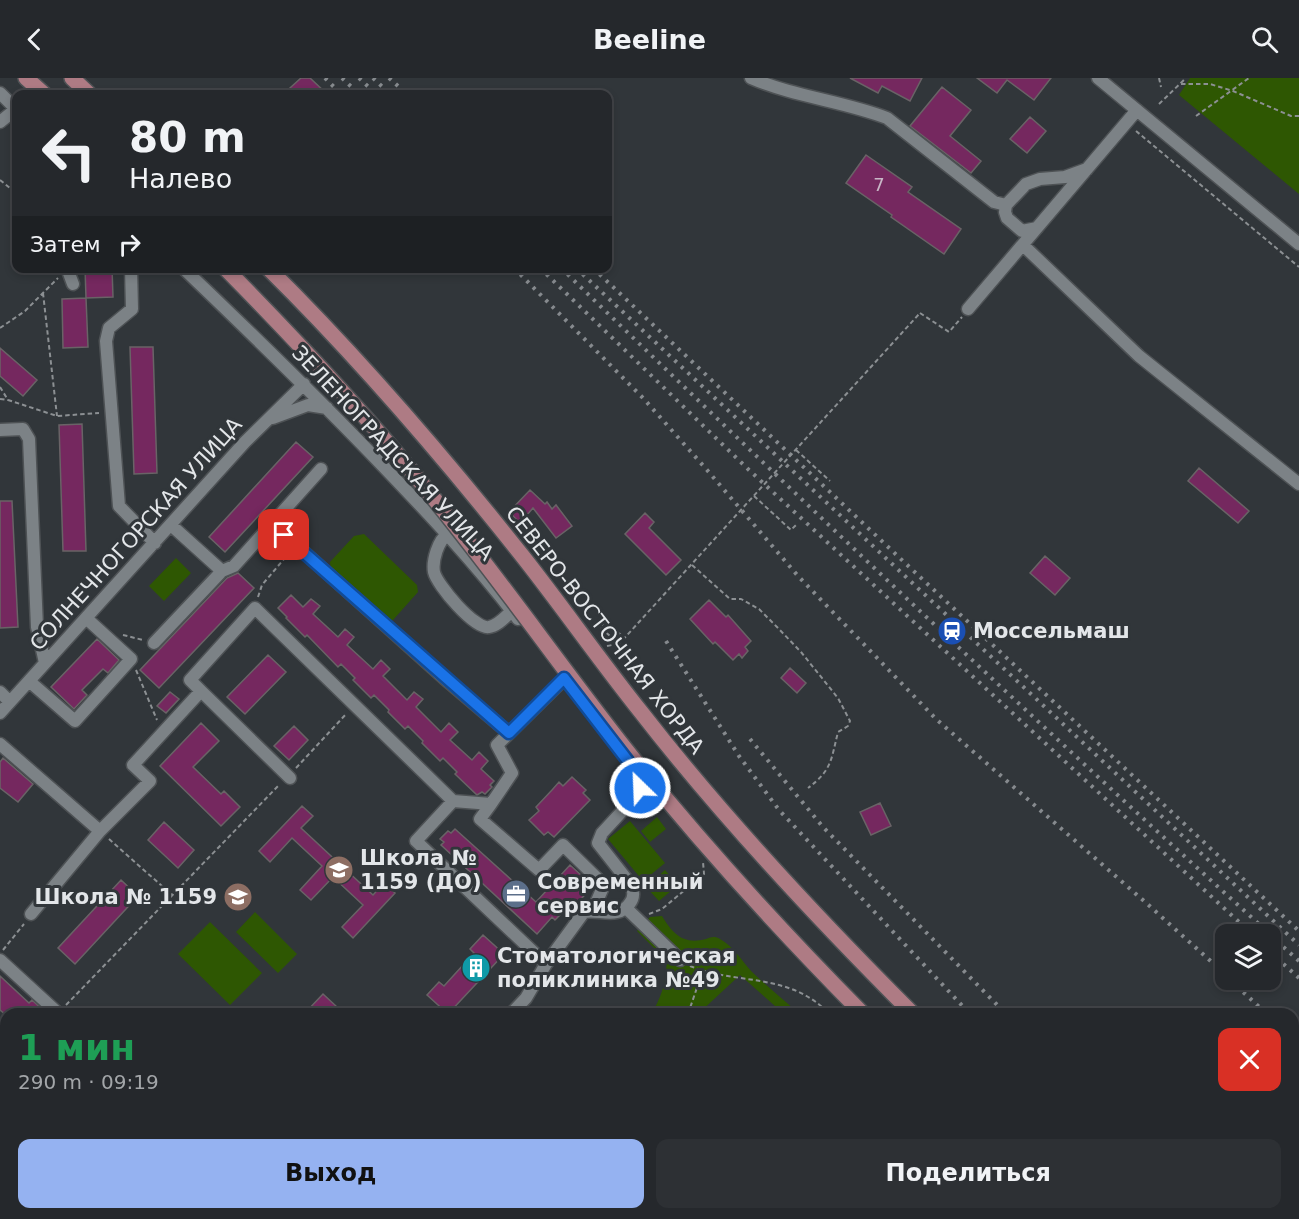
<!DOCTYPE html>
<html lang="ru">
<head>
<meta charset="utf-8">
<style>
	:root { --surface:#25282c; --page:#2d3034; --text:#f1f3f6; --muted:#a3a6a9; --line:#424448; --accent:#95b2f1 }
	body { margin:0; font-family:"DejaVu Sans",sans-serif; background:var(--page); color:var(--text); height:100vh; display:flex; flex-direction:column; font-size:22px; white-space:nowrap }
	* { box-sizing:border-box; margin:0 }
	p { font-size:20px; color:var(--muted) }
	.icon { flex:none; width:33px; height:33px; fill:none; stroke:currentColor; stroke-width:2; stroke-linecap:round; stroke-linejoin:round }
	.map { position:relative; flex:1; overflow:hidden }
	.side { position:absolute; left:0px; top:930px; width:1299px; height:212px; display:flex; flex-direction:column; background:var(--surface); border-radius:18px 18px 0 0; box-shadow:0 3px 9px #0003,0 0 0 2px var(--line) }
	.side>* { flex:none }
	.banner { position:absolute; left:12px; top:12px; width:600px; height:183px; border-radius:12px; box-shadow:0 3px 9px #0003,0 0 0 2px var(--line); background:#25282c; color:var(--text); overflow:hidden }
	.fabs { position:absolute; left:1215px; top:846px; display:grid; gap:12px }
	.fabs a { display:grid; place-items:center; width:66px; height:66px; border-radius:12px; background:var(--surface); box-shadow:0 3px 9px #0003,0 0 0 2px var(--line); font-size:30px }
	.pin { position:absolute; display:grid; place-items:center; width:51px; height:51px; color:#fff; margin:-26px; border-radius:12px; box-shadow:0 3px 9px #0006 }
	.me { position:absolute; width:66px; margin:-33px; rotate:336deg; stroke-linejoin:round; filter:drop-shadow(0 0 4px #0008) }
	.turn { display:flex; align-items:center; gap:21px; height:126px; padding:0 18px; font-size:27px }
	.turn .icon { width:78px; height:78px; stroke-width:2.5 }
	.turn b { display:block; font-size:42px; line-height:51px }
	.then { display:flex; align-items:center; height:57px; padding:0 18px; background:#0003; gap:12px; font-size:22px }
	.round { display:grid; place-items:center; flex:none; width:63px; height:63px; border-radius:12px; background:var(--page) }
	.headline { display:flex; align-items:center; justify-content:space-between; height:102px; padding:0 18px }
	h1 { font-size:36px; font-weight:700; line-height:45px; color:#1e9e55 }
	.cta { display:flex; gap:12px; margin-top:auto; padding:12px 18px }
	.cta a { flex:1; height:69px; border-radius:12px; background:var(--accent); color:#111; font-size:24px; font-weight:700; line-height:69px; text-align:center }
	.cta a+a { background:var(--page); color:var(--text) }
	header { display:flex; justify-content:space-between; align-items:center; height:78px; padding:0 18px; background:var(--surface); font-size:27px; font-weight:700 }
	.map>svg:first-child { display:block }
	.green { fill:#2e5702 }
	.building { fill:#75285f; stroke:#696366; stroke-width:1.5 }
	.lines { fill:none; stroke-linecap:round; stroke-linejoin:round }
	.minor-casing { stroke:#4e5255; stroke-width:15 }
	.major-casing { stroke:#4e5255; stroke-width:18 }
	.path { stroke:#8c9093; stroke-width:2; stroke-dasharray:4.5 3; stroke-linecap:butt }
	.minor { stroke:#7c8286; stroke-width:12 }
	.major { stroke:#ae7b84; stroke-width:15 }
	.rail { stroke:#868a8e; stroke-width:4; stroke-dasharray:3 6; stroke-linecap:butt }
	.major-bridge-casing { stroke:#4e5255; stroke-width:18; stroke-linecap:butt }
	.path-bridge { stroke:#8c9093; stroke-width:2; stroke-dasharray:4.5 3; stroke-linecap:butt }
	.major-bridge { stroke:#ae7b84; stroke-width:15 }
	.route-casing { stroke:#114b97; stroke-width:15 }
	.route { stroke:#1a73e8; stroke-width:10 }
	.labels { text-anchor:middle; stroke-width:6; stroke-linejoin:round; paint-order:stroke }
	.number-label { font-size:18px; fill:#c8b6c6 }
	.street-label { font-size:21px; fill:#e3e6e9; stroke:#31363a }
	.poi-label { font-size:21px; font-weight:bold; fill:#e3e6e9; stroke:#31363a; text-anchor:start }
</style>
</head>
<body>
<header><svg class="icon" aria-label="back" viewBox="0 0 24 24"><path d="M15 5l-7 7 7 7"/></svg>Beeline<svg class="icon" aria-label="search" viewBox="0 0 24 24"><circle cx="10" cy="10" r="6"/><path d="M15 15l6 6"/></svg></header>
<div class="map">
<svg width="1299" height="1141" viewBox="0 0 1299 1141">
	<rect width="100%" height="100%" fill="#31363a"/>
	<path class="green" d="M1190,0H1299V116L1179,17Z
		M364,456L417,507L418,514L393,542H385L331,492L330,484L354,458Z
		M176,480L191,495L164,523L149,508Z
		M657,739L666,751L650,764L641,753Z
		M630,743L665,785L643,803L608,761Z
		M665,792L678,807L659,823L646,809Z
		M255,834L297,876L278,895L236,854Z
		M662,838C673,856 683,867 706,861C711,859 715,858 720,861C733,868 742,883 752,894C766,907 780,919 794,931L795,936H784L740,897L698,936H651C661,921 668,900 666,882L637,853L650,839Z
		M210,844L262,895L230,927L178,876Z"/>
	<path class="building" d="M301,0H310L327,16H297L290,10Z
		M850,0H922L910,23L882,8L878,15Z
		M977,0H1051L1034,22L1007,2L997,15Z
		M942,9L971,32L950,58L981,83L971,95L910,48Z
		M1030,39L1046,53L1027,75L1010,61Z
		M866,77L912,109L908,114L961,151L944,176L891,139L892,137L846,105Z
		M85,190H112L113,219L86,220Z
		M86,220L88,269L63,270L62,221Z
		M130,269H153L157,395L134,396Z
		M0,270L37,302L23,318L0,298Z
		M82,346L86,473H63L59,347Z
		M296,364L313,379L225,474L209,459Z
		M1199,390L1249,433L1238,445L1188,403Z
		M530,412L545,426L547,424L552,431L556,427L572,448L556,460L533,430L520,445L509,434Z
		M0,423H12L18,549L0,550Z
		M645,435L654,444L649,450L681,482L666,497L625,456Z
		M1045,478L1070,500L1055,517L1030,495Z
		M238,495L254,510L159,610L140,592L227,500Z
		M291,517L303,529L311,521L320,528L313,536L338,559L345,551L354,559L347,567L373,591L381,582L390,591L383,598L407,622L414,614L423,621L416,629L441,654L449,645L458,654L450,662L472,682L479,674L488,683L481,691L494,703L490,707L492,709L485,716L482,714L477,717L455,696L457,694L443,680L440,683L422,665L423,663L408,648L405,651L388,634L389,632L374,617L371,620L353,602L355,600L341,586L338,589L307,557L305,559L286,540L287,539L278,530Z
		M709,522L726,539L728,537L751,563L745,569L748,573L742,580L739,576L733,582L715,564L713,566L690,541Z
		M97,561L119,582L108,595L103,591L82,612L87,617L74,631L51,609Z
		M268,577L286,594L245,636L227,619Z
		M790,590L806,605L797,615L781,600Z
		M170,614L179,621L166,635L157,628Z
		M201,645L219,663L193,689L221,716L224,713L240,729L221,748L160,688Z
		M294,648L308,662L289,682L274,668Z
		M3,680L33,706L18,724L0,710V684Z
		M572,699L586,712L583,715L590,722L554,759L548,754L544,757L529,742L539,733L536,729L552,712L559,704L563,708Z
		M880,725L891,748L871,757L860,734Z
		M302,728L313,738L301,750L373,817L384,805L395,815L353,860L342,849L363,827L333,799L311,822L300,812L322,788L292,760L270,784L259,773Z
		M164,744L194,772L178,790L148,762Z
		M455,751L536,824L570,787L593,808L571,832L568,829L555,842L552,839L537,856L441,767L444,764L440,761L448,753L451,755Z
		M121,802L138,818L75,886L58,870Z
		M483,857L504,876L448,936L427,917L439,904L444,908L474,875L470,871Z
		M0,898L29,925L32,922L47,936H5L0,932Z
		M323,916L337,929L330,936H304Z"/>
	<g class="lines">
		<g class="minor-casing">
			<path id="minor" d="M751,0C795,19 843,23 887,40L994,124L1006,127
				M1098,0L1299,166
				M0,15L16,31
				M0,44L16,31
				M1037,150L1022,153L1007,140L1005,134L1006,127L1026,106L1040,101L1065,99L1087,91
				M1023,167L1139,278L1299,406
				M67,190L73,206
				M131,190L132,231L109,250L106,263L119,428L155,465
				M183,190C251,255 317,319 382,387C429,436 476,486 518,541
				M968,231L1137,32
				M273,340L308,327L327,330
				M0,352L23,351L29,361L37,549L45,585
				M171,447L222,493
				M271,447L296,467L444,600L509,655
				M448,456C438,462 432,483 434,494C437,507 475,552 489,549C498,548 506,538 512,533
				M154,565L222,493L234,488L321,391
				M29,603L75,643L131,581L86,540
				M201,613L290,700
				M0,614L10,624
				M0,635L245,364L304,306
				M0,666L100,753L150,703L133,687L201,613L190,602L255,530L453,723L491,726L512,695L497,667L564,601
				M453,723L416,763L546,886
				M491,726L480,741L539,792L563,767L604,807L593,832
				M626,830L680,882
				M31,836L100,753
				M0,882L59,936
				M511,936L526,920L546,886L584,834C599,831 619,842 630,825C634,820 634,813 631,807L598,765L602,755L638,716C643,704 638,697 631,688
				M0,974L6,967
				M0,1103L6,1096
				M90,1136L96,1141
				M692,1136L719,1141
				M836,1136L871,1141
				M1089,1136L1095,1141
				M811,1141L816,1136
				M968,1141L969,1136"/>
		</g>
		<g class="major-casing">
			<path id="major" d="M26,0L44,16
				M72,0L89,16
				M1074,1136L1080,1141
				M1125,1136L1131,1141"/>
		</g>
		<path class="path" d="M1159,0L1161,9
			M1181,6H1210L1233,13L1291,38H1299
			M1159,26L1186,0
			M1196,38L1249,0
			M12,53V55
			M1136,53L1299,189
			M0,102L16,115
			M43,215L57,338
			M920,235L949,254L962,239
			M0,250L25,233L58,200
			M0,309L8,322L57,338L99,335
			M0,321L8,322
			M796,372L830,403
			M754,418L791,452L797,446
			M692,487L730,521H741L759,531L777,549L801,574L838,620L850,643L848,648L838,654C831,682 832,692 808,710
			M258,519L262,507L289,475
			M123,557L143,562
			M607,568L612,567L621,557
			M136,592L157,642
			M296,690L347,635
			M109,761L172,817
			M649,836L662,831L704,796L703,784
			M3,872L24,846
			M690,888C735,907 791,894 829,936
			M66,927L279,707
			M688,936L703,892"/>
		<use href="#minor" class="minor"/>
		<use href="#major" class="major"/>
		<path class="rail" d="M325,0L341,16
			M342,0L359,16
			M359,0L376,16
			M373,0L390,16
			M389,0L407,16
			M514,190L644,321L707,392L798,498L936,641L1144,823L1226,897
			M540,190L749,392L1252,856
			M561,190C794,416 1030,639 1270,856
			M576,190L1299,867
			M593,190L904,484L1299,853
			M666,563L739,678L779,732L970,936
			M750,661L823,749L1006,936
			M1270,857L1299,883
			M1270,874L1299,900
			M1230,902L1267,936
			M1293,960L1299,966
			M1166,1136L1172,1141
			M1217,1136L1223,1141"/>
		<g class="major-bridge-casing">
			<path id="major-bridge" d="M225,190C292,258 358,328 418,401C489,486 552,577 620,664C695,759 778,850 863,936
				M268,190C360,281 444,379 524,480C564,531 601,584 641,634C724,741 817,840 913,936"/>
		</g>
		<path class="path-bridge" d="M621,557L606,543L600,549L619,566L920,235"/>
		<use href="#major-bridge" class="major-bridge"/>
	</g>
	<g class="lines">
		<g class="route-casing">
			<path id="route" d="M284,457L509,655L564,600L638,696L640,703V710"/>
		</g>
		<use href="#route" class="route"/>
	</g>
	<defs>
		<g id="station-disc" transform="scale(1.5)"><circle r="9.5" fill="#1a4fb4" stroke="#31363a"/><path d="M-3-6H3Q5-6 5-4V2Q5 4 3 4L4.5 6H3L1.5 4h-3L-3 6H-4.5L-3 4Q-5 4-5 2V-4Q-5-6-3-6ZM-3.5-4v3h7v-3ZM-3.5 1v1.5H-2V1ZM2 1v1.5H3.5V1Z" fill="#fff"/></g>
		<g id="school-disc" transform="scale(1.5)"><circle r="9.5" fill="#8d6e63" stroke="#31363a"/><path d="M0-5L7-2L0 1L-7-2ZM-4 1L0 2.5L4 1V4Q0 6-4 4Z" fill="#fff"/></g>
		<g id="office-disc" transform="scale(1.5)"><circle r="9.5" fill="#5c6f8a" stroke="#31363a"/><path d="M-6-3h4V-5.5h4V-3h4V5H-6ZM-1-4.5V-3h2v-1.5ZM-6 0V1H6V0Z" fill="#fff"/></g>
		<g id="building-disc" transform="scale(1.5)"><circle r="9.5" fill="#0f9aa8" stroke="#31363a"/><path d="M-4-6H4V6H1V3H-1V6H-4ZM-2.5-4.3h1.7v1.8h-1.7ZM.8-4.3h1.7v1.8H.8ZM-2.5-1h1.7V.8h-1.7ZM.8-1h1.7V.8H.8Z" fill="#fff"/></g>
	</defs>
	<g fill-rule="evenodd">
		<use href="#station-disc" x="952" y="553"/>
		<use href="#school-disc" x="339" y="792"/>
		<use href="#office-disc" x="516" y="816"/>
		<use href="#school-disc" x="238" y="819"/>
		<use href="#building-disc" x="476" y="890"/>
	</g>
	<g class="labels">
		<g class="number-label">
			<text x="879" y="113">7</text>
		</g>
		<g class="street-label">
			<text transform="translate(393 375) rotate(47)" y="7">ЗЕЛЕНОГРАДСКАЯ УЛИЦА</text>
			<text transform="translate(136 456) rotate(-48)" y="7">СОЛНЕЧНОГОРСКАЯ УЛИЦА</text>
			<text transform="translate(605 552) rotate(52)" y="7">СЕВЕРО-ВОСТОЧНАЯ ХОРДА</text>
		</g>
		<g class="poi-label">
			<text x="973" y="560">Моссельмаш</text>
			<text x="360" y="787">Школа №<tspan x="360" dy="24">1159 (ДО)</tspan></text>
			<text x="537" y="811">Современный<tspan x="537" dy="24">сервис</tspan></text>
			<text x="217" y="826" text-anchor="end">Школа № 1159</text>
			<text x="497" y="885">Стоматологическая<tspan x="497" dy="24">поликлиника №49</tspan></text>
		</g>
	</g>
</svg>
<div class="fabs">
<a><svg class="icon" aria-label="layers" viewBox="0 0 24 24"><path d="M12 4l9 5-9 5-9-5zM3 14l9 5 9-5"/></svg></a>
</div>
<div class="pin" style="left:284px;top:457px;background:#d93025"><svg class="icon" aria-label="arrive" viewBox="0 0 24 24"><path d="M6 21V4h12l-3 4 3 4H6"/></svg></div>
<svg class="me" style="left:640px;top:710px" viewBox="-20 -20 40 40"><circle r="17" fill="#1a73e8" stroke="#fff" stroke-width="3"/><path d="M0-11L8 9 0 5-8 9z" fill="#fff"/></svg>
<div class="banner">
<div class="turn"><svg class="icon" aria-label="left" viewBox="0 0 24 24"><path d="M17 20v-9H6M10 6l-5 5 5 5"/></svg><div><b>80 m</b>Налево</div></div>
<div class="then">Затем<svg class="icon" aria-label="right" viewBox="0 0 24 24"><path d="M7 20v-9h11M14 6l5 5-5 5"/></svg></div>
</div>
<section class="side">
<div class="headline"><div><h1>1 мин</h1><p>290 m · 09:19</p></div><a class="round" style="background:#d93025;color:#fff"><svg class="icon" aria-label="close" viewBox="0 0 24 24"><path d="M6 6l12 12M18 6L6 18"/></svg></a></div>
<div class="cta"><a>Выход</a><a>Поделиться</a></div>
</section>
</div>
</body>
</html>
